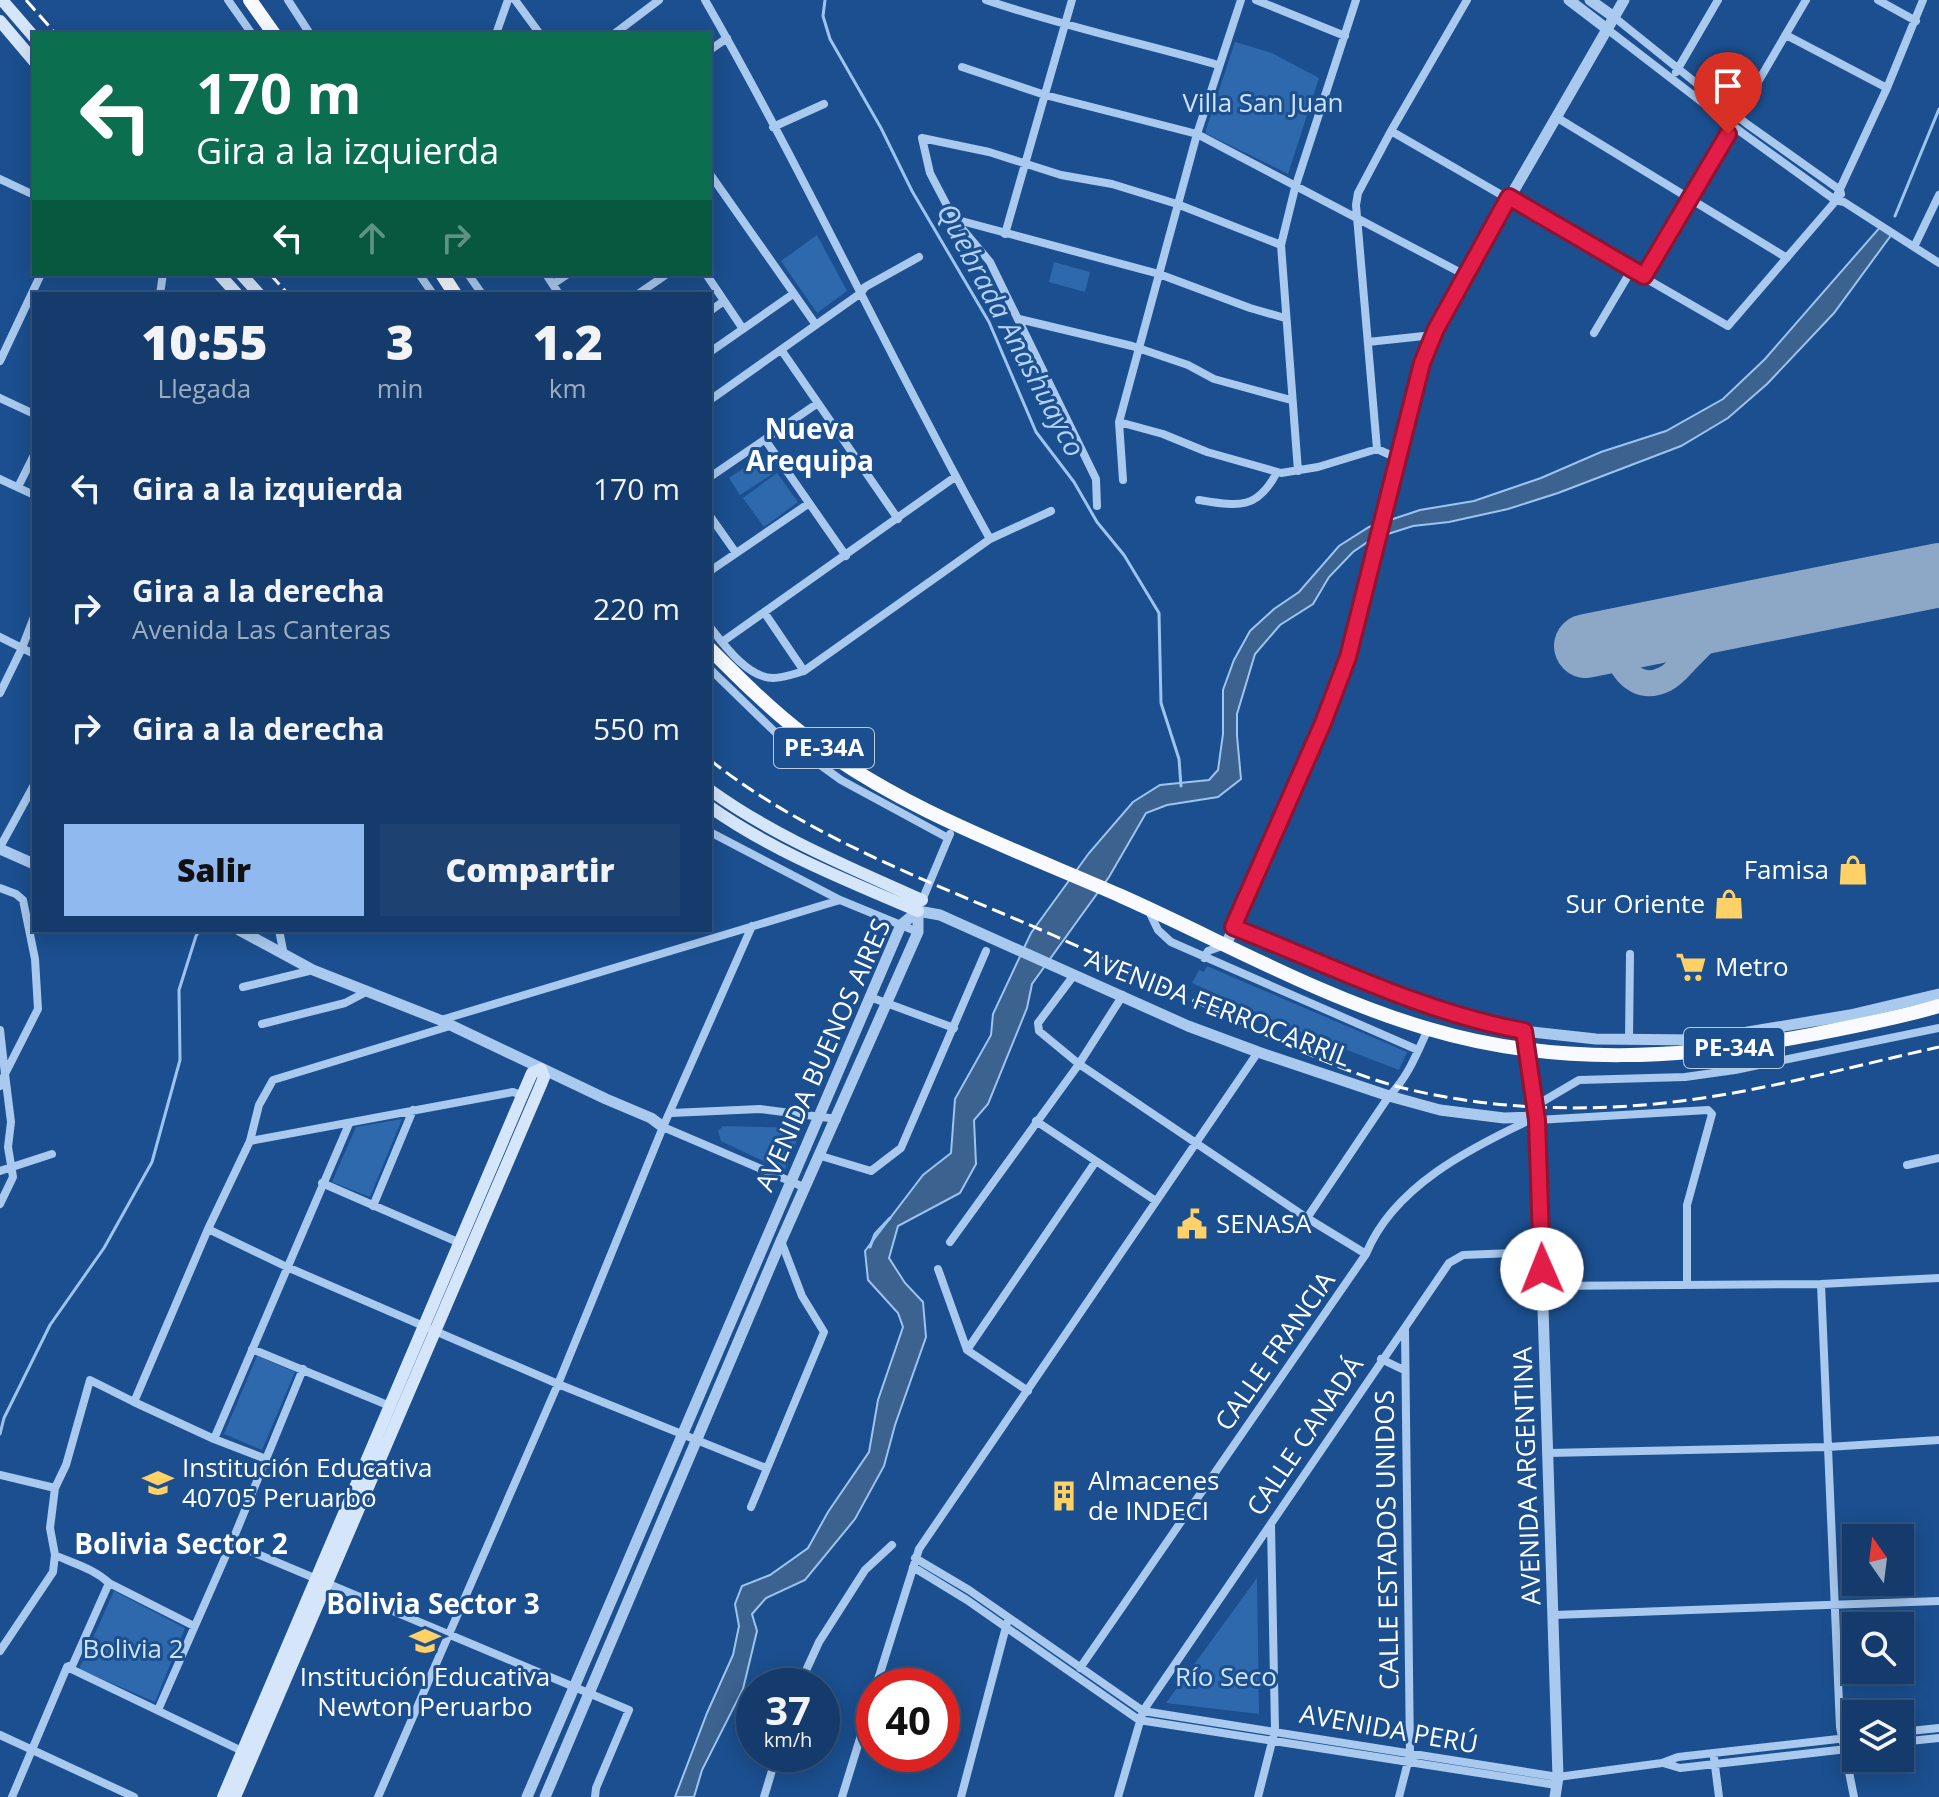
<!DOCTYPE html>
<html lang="es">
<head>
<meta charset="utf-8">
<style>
	:root { --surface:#143b6b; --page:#1d4271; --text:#f1f3f6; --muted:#9dadc1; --line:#33557e; --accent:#90b9f0 }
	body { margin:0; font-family:"Open Sans",sans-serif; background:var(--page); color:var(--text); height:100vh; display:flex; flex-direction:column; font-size:30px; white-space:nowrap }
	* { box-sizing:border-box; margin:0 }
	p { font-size:26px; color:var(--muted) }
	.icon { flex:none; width:44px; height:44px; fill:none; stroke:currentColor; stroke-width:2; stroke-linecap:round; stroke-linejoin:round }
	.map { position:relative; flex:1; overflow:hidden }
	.panel { position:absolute; left:32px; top:292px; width:680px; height:640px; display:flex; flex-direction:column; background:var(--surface); border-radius:0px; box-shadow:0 4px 20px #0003,0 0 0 2px var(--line) }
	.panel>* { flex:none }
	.top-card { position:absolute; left:32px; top:32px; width:680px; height:244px; border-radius:0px; box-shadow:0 4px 20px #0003,0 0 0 2px var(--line); background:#0b6e4f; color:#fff; overflow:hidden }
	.needle { width:52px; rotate:346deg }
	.buttons { position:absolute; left:1842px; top:1524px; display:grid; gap:16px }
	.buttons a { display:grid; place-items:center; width:72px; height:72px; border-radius:0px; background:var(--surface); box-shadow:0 4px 20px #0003,0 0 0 2px var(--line); font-size:40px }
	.speed { position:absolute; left:736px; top:1668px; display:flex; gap:16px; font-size:40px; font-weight:700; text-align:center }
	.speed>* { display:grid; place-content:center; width:104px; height:104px; border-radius:50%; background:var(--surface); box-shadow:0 4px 20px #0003,0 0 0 2px var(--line); line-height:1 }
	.speed small { font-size:20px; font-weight:400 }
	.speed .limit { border:12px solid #d22; background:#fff; color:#111 }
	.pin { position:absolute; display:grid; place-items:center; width:68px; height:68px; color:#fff; margin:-82px -34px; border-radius:50% 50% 50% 0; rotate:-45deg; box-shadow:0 0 8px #0007 }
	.pin .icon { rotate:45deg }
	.me { position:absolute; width:88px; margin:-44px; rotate:359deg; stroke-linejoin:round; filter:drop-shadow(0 0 6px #0008) }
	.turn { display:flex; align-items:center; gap:28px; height:168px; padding:0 32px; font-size:36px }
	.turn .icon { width:104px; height:104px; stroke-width:2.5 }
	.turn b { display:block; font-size:56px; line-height:68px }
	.lanes { display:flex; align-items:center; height:76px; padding:0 32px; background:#0003; justify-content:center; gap:40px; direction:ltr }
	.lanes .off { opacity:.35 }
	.eta { display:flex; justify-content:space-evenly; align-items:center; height:136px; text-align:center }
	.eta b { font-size:48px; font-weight:800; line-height:56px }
	.primary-button { display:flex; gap:16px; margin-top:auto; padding:16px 32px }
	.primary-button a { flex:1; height:92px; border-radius:0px; background:var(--accent); color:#111; font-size:32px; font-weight:800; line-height:92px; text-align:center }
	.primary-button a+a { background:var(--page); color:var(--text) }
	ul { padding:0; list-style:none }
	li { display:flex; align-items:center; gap:24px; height:120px; padding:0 32px }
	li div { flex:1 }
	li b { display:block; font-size:30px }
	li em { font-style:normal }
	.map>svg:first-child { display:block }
	.green { fill:#2e69ad }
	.water { fill:#3c6290; stroke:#9cc4f0; stroke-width:2 }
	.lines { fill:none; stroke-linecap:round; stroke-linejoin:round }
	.stream { stroke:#9cc4f0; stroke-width:3 }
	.taxiway { stroke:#8da7c7; stroke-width:26 }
	.runway { stroke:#8da7c7; stroke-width:64 }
	.minor { stroke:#a9c9ee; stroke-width:8 }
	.tertiary { stroke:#a9c9ee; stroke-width:11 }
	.secondary { stroke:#d6e6fa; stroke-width:12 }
	.trunk { stroke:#f8faff; stroke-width:14 }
	.rail { stroke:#fff; stroke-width:3; stroke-dasharray:14 6; stroke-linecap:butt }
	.route-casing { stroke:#92132f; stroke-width:20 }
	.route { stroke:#e11d48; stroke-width:14 }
	.labels { text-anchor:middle; stroke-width:6; stroke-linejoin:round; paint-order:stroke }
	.shield { fill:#1b4f8f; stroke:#bbcadd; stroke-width:2 }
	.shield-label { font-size:24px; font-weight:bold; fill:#fff }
	.park-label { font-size:26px; fill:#cfe3fa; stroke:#1b4f8f }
	.poi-label { font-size:26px; fill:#fff; stroke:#1b4f8f; text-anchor:start }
	.street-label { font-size:26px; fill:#fff; stroke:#1b4f8f }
	.water-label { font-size:28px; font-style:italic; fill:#b5d3f5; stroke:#1b4f8f }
	.neighbourhood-label { font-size:28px; font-weight:bold; fill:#fff; stroke:#1b4f8f }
</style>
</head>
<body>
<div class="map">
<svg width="1939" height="1797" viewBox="0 0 1939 1797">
	<rect width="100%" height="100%" fill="#1b4f8f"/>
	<path class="green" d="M1235,42L1272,53L1319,78L1288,174L1205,133Z
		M817,235L847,291L817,313L781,261Z
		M1054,262L1090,272L1085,292L1049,282Z
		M762,456L774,473L740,495L729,478Z
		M777,473L798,502L764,527L743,498Z
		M1207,966L1407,1052L1399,1070L1300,1032L1192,983L1199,970L1204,972Z
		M402,1119L370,1197L332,1182L356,1127Z
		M723,1126L802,1128L784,1171L721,1141L718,1131Z
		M257,1356L295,1372L262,1450L224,1434Z
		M1257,1578L1259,1714L1166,1703Z
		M114,1591L185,1628L155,1702L79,1669Z"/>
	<path class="water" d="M1881,226L1892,234L1834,313L1767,384L1728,418L1681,446L1558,493L1508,509L1449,522L1413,526L1372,539L1353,552L1329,577L1313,604L1280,625L1255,654L1237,714V736L1241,779L1218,797L1167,805L1146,813L1109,877L1032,984L1027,1008L988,1104L974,1120L976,1164L960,1193L898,1226L889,1258L905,1283L923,1302L926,1337L895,1425L884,1466L855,1519L805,1580L766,1598L752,1614L757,1631L743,1689L702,1770L694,1797H675L707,1713L733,1655L739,1626L735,1604L742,1586L770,1575L808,1548L828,1512L869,1452L878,1400L903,1327L898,1313L868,1280L865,1251L923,1175L951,1153L955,1099L991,1035L993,1014L1031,933L1089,853L1133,802L1160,785L1209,780L1218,770L1223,734V690L1234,660L1250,631L1274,609L1299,592L1339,546L1369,527L1420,510L1474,501L1541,478L1601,452L1666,431L1723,399L1765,359Z"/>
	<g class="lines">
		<path class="stream" d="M825,0L823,16L830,39L881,128L912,191L989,322L1036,432L1074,482L1097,522L1124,555L1159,613L1161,703L1179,759L1181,786
			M1895,216L1939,109
			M870,1247L875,1234L890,1218
			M0,1434L4,1418L50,1325L104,1248L152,1162L180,1060L179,990L196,936L200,930"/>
		<path class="taxiway" d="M1696,623C1683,623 1652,617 1642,619C1596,629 1623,701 1665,679C1674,675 1681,665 1688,658C1704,642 1719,625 1739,614"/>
		<path class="runway" d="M1586,646L1939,575"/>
		<path class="minor" d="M228,0L252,34
			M288,0L310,34
			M515,0L540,34
			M705,0C806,176 891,361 990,539
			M986,0C1062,26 1141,43 1218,65
			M1256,0L1345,36
			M1878,0L1916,21
			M1614,17L1747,124L1840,190L1841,194
			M1607,29L1741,132L1835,200L1844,202L1939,263
			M496,34L508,0
			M614,34L659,0
			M1786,35L1887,88
			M710,50L727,38
			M962,67L1045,95L1197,134L1465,275
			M1676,72L1718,0
			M1556,117L1787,258
			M773,127L824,104
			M1391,131L1728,326L1833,204L1887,88L1923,0
			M710,174L816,325
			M0,179L34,195
			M954,219L1159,274L1250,308L1285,318
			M1005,234L1072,0
			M1914,247L1939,195
			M419,274L433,294
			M468,274L482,294
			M546,274L559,294
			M706,274L743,329
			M1644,276L1806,0
			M553,284L568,274
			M160,294L163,274
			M638,294L667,274
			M710,311L724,301
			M1019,319L1132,346L1188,365L1214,379L1291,400
			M1594,333L1632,269
			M1368,342L1433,335
			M782,351L898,519
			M710,352L793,294
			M0,361L41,274
			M0,398L34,414
			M710,400L861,293L865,287L919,257
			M1119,422L1163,434L1207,452L1281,473L1318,467L1377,449L1397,458
			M766,441L846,556
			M1377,449L1356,205L1358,193L1391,131L1467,0
			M1298,471L1281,245L1295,188L1356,0
			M710,477L818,403
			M0,479L34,495
			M1123,480L1119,422L1197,134L1241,0
			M18,487L34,455
			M1199,500C1237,506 1257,511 1277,472
			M1097,506L1096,479L990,262L954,219L930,173L922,138L989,152L1061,175L1112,184L1177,204L1281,245
			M710,516L736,553
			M710,571L808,504
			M764,612L804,671
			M710,627C724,645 748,678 773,678C783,678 794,674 804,671L990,539L1051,511
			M0,637L34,654
			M722,642L955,477
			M710,669L776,733L841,780L948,838
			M0,693L22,648L34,617
			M710,832L840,900L918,932
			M0,847L34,785
			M0,888L16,894L23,900L35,959L38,1009L5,1074L11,1122L8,1147L13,1177L0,1204
			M921,903L950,834
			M1148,909L1158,930L1171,942L1418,1050
			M279,930L284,955
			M1204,958L1208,951L1225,945
			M1074,975L1038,1023L1039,1031L1079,1064L1307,1218L1366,1254C1393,1187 1470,1148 1532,1119
			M243,987L313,970
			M870,997L954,1028
			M441,1020L840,900
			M262,1024L345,1003L366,992
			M0,1030L5,1074L0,1086
			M1629,1040L1630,954
			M1535,1106L1579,1080L1685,1077L1735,1070L1939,1028
			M671,1113L760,1109L837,1119
			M1537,1120L1708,1110L1712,1114L1687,1205V1284
			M1036,1121L1156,1201
			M663,1127L806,1188
			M250,1141L513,1092L524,1096
			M821,1156L871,1171L901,1148L986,951
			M1907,1165L1939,1158
			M0,1171L52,1154
			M322,1183L460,1243
			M373,1206L413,1110
			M1307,1218L1389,1096C1408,1077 1417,1053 1428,1029
			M208,1229L287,1267L558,1384L766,1468
			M950,1242L1079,1064L1123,995
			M938,1269L967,1350L1028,1391
			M1821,1284L1840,1727L1854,1797
			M1542,1286L1821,1284L1939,1278
			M252,1349L390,1406
			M967,1350L1096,1161
			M1381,1359L1404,1370
			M134,1402L214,1439L266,1459
			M214,1439L349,1124
			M1548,1453L1828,1447L1939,1440
			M0,1475L55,1488
			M751,1507L824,1332L802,1296L781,1241
			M231,1543L629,1710L596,1788L595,1797
			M915,1558L969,1590L1143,1711L1558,1777L1662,1763L1678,1757L1856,1737
			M913,1567L967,1600L1139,1720L1556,1785
			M1554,1615L1939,1601
			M194,1626L109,1583C93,1568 74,1564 55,1555L50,1528L55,1488L66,1465L90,1380L134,1402L208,1229L250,1141L259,1105L273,1080L450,1026
			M0,1651L53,1572L55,1555
			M67,1667L242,1751
			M1080,1668L1366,1254
			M799,1686L819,1642L865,1570L892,1545
			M876,1686L919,1549L1258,1052
			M158,1710L234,1537L303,1369
			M1900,1732L1939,1728
			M0,1735L134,1797
			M1900,1742L1939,1738
			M1714,1758L1719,1797
			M1663,1763L1680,1768L1856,1748
			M12,1797L67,1667L73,1664L109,1583
			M378,1797L558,1384L663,1127L752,926
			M764,1797L777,1754
			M842,1797L874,1693
			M961,1797L1007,1623
			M1118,1797L1143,1711L1449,1263L1463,1255L1542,1252
			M1258,1797L1275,1730L1271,1525
			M1399,1797L1410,1754L1405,1330"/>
		<path class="tertiary" d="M1569,0L1607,29
			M1590,0L1614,17
			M0,849L34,864
			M918,911L940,915L1188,1026L1258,1052L1389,1096L1440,1110L1504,1118L1536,1117
			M1233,927L1399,997L1431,1007L1532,1032L1596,1039L1700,1040L1850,1015L1939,994
			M239,930L313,970L440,1020L606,1099L651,1118L663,1127
			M1226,945L1335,696L1348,657L1422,363L1465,275L1624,0
			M1524,1031L1537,1120L1558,1777L1555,1797
			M527,1797L901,925L918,911
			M545,1797L781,1241L918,932V911"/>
		<path class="secondary" d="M2,0L34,37
			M0,21L34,61
			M219,274L237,294
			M241,274L259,294
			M710,790C775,837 849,867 922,900
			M710,807C774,852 846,880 918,911
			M223,1797L522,1096L532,1073L541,1069L544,1077L540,1087L235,1797"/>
		<path class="trunk" d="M250,0L274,34
			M442,274L455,294
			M710,649C740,679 770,709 804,735C897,808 1014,849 1121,896C1222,941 1322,998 1429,1029C1557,1067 1685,1059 1815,1034C1856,1026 1898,1018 1939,1006"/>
		<path class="rail" d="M26,0L56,34
			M270,274L288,294
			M710,760C810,839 939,885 1055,936C1122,966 1187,998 1252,1028C1300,1051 1348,1073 1399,1087C1489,1110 1589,1113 1681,1101C1768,1090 1854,1066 1939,1047"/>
	</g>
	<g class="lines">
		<g class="route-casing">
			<path id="route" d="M1542,1269L1537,1120L1524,1031C1421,1012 1330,965 1233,927L1323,723L1348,657L1422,363L1436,329L1509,197L1644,276L1728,134"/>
		</g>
		<use href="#route" class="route"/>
	</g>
	<defs>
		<g id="shop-bare" transform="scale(2.4)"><path d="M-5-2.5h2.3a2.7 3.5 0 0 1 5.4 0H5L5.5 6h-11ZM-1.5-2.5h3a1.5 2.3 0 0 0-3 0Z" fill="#ffd166" stroke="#1b4f8f" stroke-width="2.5" paint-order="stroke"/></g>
		<g id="supermarket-bare" transform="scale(2.4)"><path d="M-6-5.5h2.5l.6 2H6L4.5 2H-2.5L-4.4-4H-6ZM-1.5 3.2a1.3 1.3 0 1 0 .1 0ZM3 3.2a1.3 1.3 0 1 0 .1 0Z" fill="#ffd166" stroke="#1b4f8f" stroke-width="2.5" paint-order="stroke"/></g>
		<g id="civic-bare" transform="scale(2.4)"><path d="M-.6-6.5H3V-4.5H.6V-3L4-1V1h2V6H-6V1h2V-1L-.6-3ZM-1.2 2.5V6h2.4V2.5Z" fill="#ffd166" stroke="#1b4f8f" stroke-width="2.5" paint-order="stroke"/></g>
		<g id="school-bare" transform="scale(2.4)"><path d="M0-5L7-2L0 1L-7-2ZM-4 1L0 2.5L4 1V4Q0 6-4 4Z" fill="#ffd166" stroke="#1b4f8f" stroke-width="2.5" paint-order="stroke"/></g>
		<g id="building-bare" transform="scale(2.4)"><path d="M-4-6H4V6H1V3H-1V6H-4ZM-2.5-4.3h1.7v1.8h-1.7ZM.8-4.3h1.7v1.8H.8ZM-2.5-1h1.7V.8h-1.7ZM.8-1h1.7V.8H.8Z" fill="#ffd166" stroke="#1b4f8f" stroke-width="2.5" paint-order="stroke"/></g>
	</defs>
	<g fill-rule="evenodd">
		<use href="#shop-bare" x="1853" y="870"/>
		<use href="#shop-bare" x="1729" y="904"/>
		<use href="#supermarket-bare" x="1691" y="967"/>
		<use href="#civic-bare" x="1192" y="1224"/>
		<use href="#school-bare" x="158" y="1483"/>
		<use href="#building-bare" x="1064" y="1496"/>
		<use href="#school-bare" x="425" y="1641"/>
	</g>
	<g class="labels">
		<g class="shield">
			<rect x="774" y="728" width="100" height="40" rx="6"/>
			<rect x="1684" y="1028" width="100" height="40" rx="6"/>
		</g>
		<g class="shield-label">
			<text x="824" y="756">PE-34A</text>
			<text x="1734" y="1056">PE-34A</text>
		</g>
		<g class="park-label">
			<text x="1263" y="112">Villa San Juan</text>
			<text x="133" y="1658">Bolivia 2</text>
			<text x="1226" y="1686">Río Seco</text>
		</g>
		<g class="poi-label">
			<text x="1829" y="879" text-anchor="end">Famisa</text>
			<text x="1705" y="913" text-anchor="end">Sur Oriente</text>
			<text x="1715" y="976">Metro</text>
			<text x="1216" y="1233">SENASA</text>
			<text x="182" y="1477">Institución Educativa<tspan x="182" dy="30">40705 Peruarbo</tspan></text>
			<text x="1088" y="1490">Almacenes<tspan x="1088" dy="30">de INDECI</tspan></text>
			<text x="425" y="1686" text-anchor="middle">Institución Educativa<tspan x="425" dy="30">Newton Peruarbo</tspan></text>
		</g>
		<g class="street-label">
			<text transform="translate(1218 1008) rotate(21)" y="9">AVENIDA FERROCARRIL</text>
			<text transform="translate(823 1055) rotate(-66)" y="9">AVENIDA BUENOS AIRES</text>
			<text transform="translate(1275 1351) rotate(-55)" y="9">CALLE FRANCIA</text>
			<text transform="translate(1305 1436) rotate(-56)" y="9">CALLE CANADÁ</text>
			<text transform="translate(1527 1476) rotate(-92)" y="9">AVENIDA ARGENTINA</text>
			<text transform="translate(1387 1540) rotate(-91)" y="9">CALLE ESTADOS UNIDOS</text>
			<text transform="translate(1389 1729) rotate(10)" y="9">AVENIDA PERÚ</text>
		</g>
		<g class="water-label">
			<text transform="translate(1011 330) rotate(62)" y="10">Quebrada Anashuayco</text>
		</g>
		<g class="neighbourhood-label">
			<text x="810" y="439">Nueva<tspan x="810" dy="32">Arequipa</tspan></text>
			<text x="181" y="1554">Bolivia Sector 2</text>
			<text x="433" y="1614">Bolivia Sector 3</text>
		</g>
	</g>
</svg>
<div class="buttons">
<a><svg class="needle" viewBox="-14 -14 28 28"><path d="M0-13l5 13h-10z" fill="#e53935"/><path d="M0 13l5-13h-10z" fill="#9dadc1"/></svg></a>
<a><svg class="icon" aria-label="search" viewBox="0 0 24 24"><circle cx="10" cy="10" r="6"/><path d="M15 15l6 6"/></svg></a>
<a><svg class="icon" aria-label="layers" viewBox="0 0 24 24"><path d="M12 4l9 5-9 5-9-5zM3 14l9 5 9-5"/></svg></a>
</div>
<div class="speed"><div>37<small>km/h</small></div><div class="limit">40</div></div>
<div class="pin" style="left:1728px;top:134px;background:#d93025"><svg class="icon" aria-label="arrive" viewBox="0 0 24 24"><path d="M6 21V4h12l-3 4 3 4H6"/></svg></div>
<svg class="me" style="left:1542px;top:1269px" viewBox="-20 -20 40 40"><circle r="19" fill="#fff"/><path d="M0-13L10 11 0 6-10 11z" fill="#e11d48"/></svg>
<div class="top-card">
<div class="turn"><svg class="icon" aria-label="left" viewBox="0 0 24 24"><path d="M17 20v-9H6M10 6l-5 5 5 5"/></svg><div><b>170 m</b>Gira a la izquierda</div></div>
<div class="lanes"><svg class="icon" aria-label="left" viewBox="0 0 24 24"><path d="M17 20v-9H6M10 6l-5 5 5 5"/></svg><svg class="icon off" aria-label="ahead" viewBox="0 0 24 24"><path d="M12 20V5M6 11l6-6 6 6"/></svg><svg class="icon off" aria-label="right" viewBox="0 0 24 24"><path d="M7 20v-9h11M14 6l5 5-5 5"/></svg></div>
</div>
<section class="panel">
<div class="eta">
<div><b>10:55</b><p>Llegada</p></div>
<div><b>3</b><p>min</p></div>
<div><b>1.2</b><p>km</p></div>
</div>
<ul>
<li><svg class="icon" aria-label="left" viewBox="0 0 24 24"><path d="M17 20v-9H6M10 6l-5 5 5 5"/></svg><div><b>Gira a la izquierda</b></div><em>170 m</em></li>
<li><svg class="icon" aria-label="right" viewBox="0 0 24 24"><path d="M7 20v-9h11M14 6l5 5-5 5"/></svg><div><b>Gira a la derecha</b><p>Avenida Las Canteras</p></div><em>220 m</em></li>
<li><svg class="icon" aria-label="right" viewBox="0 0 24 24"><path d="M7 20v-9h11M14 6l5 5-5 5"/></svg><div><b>Gira a la derecha</b></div><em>550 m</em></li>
</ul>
<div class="primary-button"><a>Salir</a><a>Compartir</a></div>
</section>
</div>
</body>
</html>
